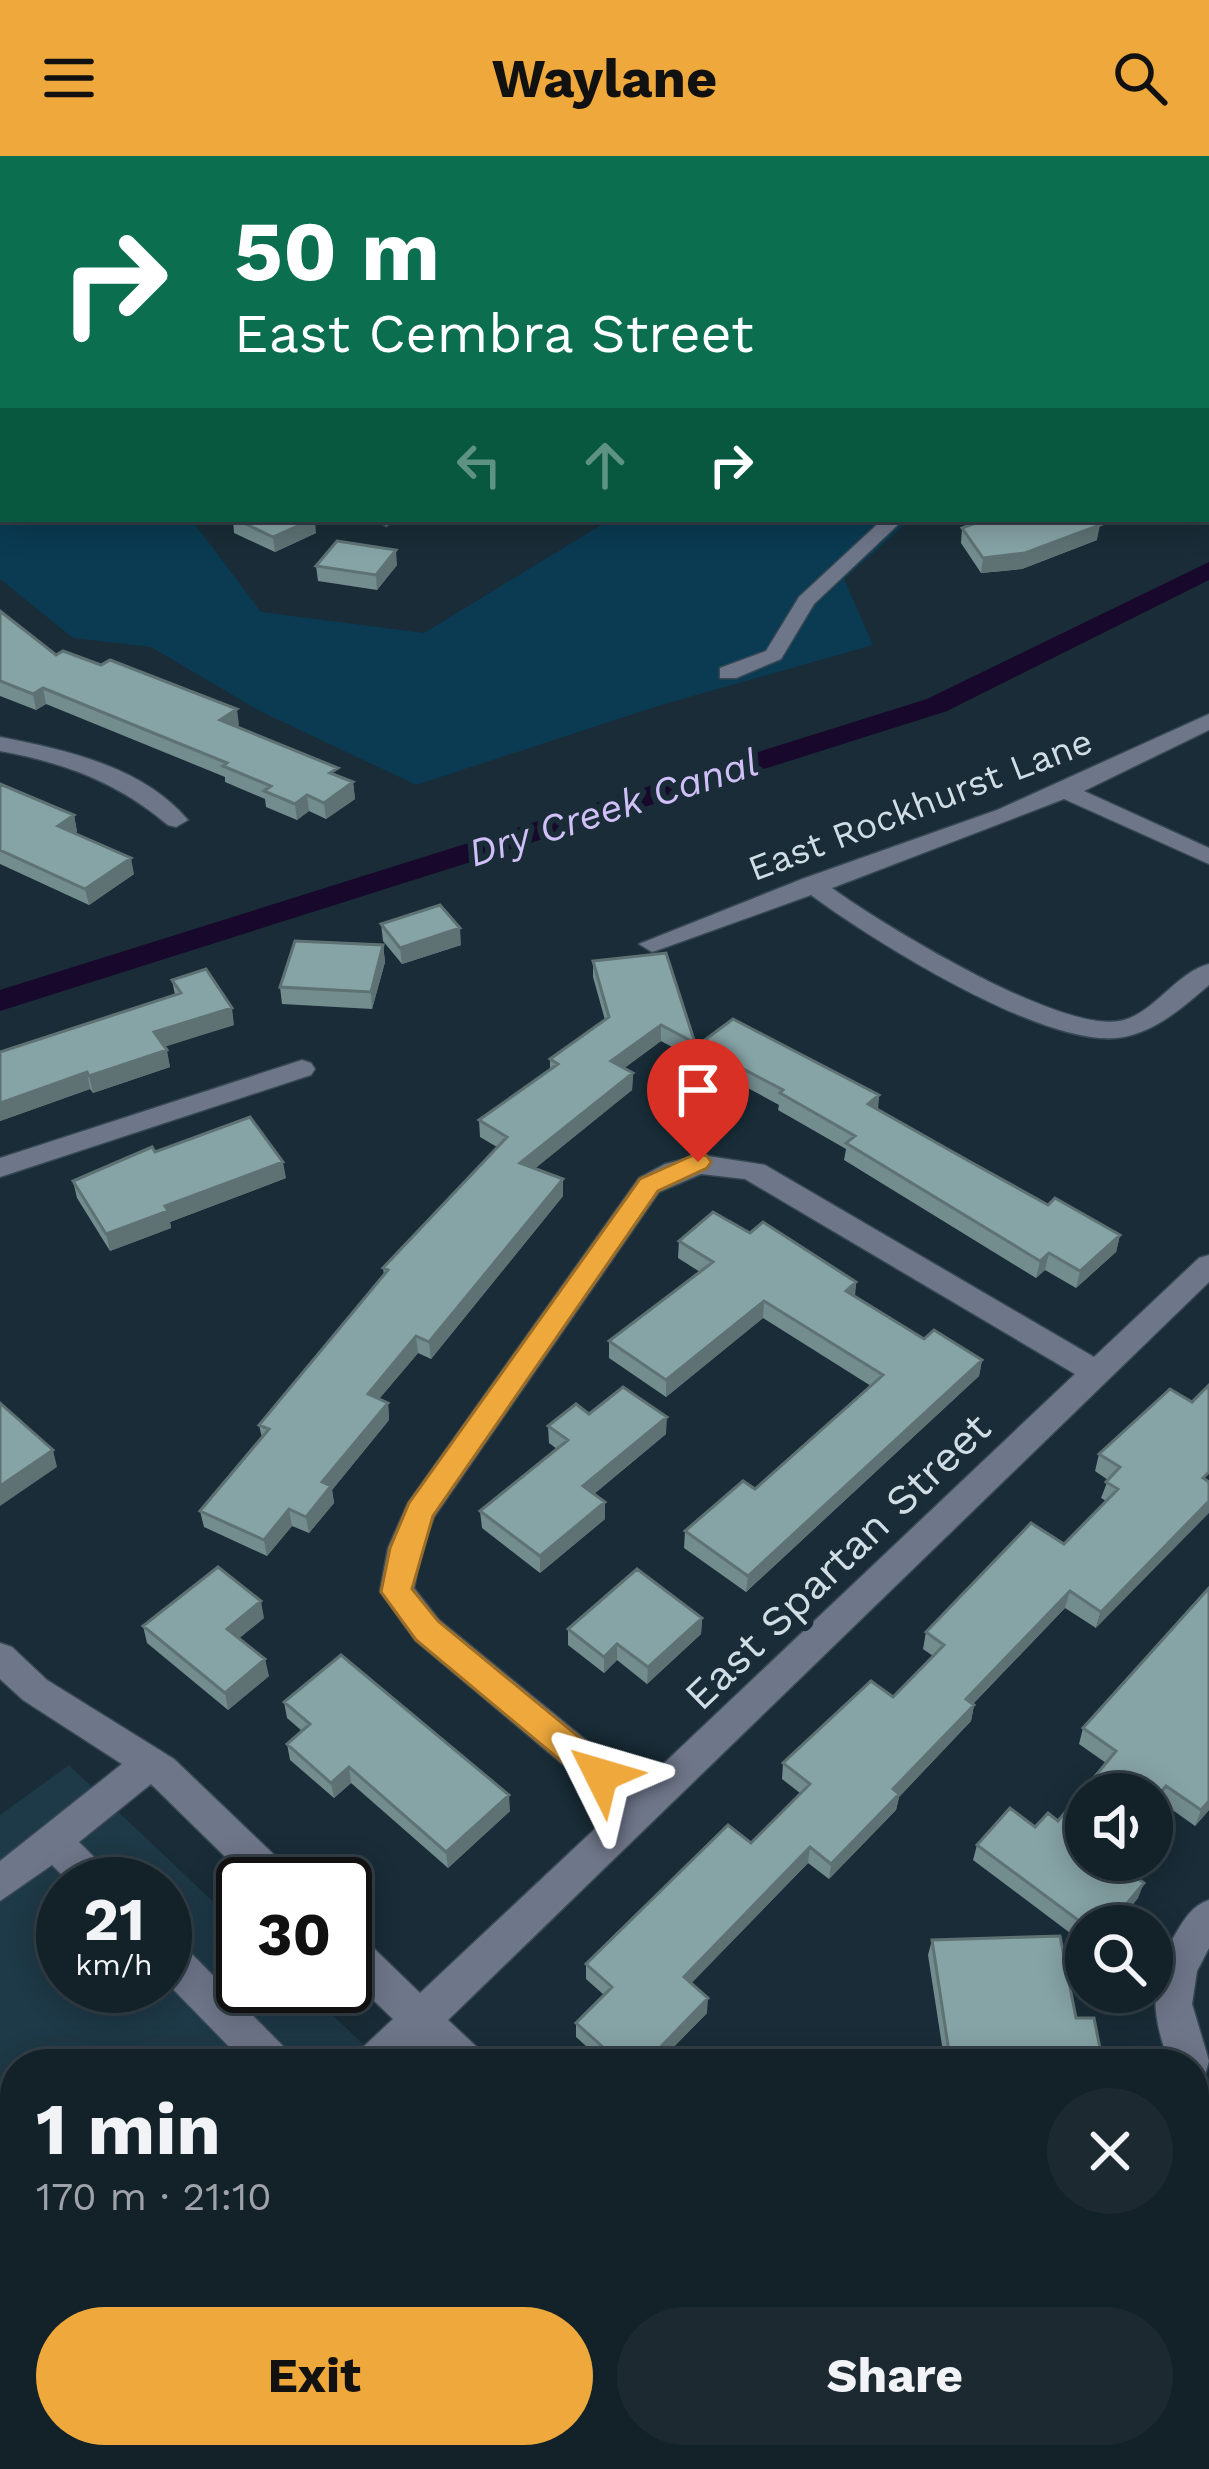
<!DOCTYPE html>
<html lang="en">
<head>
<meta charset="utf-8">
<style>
	:root { --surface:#132129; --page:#1c2931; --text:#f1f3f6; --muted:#9da3a8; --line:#323e46; --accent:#eea83c }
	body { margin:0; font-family:"Work Sans",sans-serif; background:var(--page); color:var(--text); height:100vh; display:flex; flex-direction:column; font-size:45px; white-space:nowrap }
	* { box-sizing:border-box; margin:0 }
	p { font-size:39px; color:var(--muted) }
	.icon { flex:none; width:66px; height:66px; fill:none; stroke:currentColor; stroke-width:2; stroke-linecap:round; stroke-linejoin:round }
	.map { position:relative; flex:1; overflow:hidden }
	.sheet { position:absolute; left:0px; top:1893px; width:1209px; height:420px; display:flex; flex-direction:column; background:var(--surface); border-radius:48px 48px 0 0; box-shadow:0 6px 30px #0003,0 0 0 3px var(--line) }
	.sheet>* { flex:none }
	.banner { position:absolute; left:0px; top:0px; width:1209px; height:366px; box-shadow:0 6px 30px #0003,0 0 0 3px var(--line); background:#0b6e4f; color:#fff; overflow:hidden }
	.buttons { position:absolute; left:1065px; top:1617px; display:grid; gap:24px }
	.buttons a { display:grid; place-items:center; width:108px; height:108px; border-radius:50%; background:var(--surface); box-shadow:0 6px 30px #0003,0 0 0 3px var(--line); font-size:60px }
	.speed { position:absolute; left:36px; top:1701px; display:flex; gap:24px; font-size:60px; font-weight:700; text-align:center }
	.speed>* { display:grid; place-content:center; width:156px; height:156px; border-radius:50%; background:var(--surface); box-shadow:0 6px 30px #0003,0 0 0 3px var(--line); line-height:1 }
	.speed small { font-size:30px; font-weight:400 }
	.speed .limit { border:6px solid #111; border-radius:18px; background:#fff; color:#111 }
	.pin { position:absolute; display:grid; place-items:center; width:102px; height:102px; color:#fff; margin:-123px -51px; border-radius:50% 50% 50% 0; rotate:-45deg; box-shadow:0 0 12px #0007 }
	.pin .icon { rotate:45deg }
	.me { position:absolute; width:132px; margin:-66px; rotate:310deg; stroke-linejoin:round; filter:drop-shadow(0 0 9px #0008) }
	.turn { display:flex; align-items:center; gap:42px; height:252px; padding:0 36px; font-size:54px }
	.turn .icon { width:156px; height:156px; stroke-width:2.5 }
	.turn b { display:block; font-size:84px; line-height:102px }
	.lanes { display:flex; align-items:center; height:114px; padding:0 36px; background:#0003; justify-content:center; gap:60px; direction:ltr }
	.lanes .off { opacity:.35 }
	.round { display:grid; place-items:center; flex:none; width:126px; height:126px; border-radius:63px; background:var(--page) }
	.overview { display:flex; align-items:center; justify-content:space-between; height:204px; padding:0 36px }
	h1 { font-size:72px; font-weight:700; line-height:90px }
	.button { display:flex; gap:24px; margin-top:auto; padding:24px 36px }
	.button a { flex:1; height:138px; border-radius:72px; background:var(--accent); color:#111; font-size:48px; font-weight:700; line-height:138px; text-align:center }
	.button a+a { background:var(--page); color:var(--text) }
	header { display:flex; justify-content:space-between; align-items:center; height:156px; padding:0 36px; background:var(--accent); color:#111; font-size:54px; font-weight:700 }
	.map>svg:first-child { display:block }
	.built { fill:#1e3947; fill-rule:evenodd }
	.green { fill:#0a3b52 }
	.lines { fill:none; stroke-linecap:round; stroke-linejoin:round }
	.canal { fill:#17082c; fill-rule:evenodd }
	.minor-casing { stroke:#364853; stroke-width:3 }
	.minor { fill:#6e7689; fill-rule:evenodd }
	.wall { fill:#738c8e }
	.shaded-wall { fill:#5e7274 }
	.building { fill:#86a3a5; stroke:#5e7274; stroke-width:3 }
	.route { fill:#eea83c; stroke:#9b6d27; stroke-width:3 }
	.labels { text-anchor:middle; stroke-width:12; stroke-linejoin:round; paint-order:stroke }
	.far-street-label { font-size:36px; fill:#d1dde4; stroke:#192c37 }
	.far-water-label { font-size:39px; font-style:italic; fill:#d1c0f8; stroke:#192c37 }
	.street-label { font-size:42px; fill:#d1dde4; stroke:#192c37 }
</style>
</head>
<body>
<header><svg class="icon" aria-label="menu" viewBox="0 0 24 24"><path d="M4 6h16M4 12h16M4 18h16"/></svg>Waylane<svg class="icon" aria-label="search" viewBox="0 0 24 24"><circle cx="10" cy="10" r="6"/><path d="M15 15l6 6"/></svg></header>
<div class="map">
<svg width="1209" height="2313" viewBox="0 0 1209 2313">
	<rect width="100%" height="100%" fill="#192c37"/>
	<path class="built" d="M69,1609L243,1774V1830H302L384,1908H15V2298H1194V2235L1209,2249V2313H0V1659ZM63,1728H165V1830H63Z"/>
	<path class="green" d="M0,109L3,363H191L261,456L424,477L611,363H911L844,423L873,489L661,549L416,629L260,555L151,491L73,482L0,423Z"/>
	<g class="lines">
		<path class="canal" d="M1209,406V424L947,555L0,855V834L927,543Z"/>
		<g class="minor-casing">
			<path id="minor" d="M391,0H405L407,3H393Z
				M0,21H3V29H0Z
				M376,363H396V364L386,370Z
				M883,363H904L814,448L781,503L736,522H720V512L766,495L799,441Z
				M1209,558V574L1084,635L1209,692V708L1064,643L832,732C883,769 1065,881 1124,864C1157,854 1177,816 1209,808V829C1183,851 1158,874 1124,881C1049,896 872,784 811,739L661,793L652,796L639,788L802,723L997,654Z
				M0,581C66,594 142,610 188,664L176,671L168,669C117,626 65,607 0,595Z
				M302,904L311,907L315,913L311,919L0,1021V1002Z
				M701,999L765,1009L1094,1201L1199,1102L1209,1099V1126L448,1864L480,1894L486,1908H438L420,1891L402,1908H354L360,1894L393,1863L345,1817V1773L359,1778L420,1837L616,1653L415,1484L380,1435L388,1392L408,1347L639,1022L665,1008ZM701,1018L745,1023L1075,1218L641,1629L439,1464L414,1432L422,1392L434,1361L659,1036Z
				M0,1487L12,1491L47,1524L174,1603L292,1716L298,1728H253L151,1628L79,1686L109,1716L115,1728H71L52,1709L0,1745V1705L122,1608L23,1544L0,1523Z
				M1209,1744V1792L1197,1815L1192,1848L1209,1905L1204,1922L1194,1926V1908H1170C1151,1860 1148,1822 1176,1777C1185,1762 1192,1750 1209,1744Z
				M165,1780L179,1785L287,1894L293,1908H246L165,1825Z
				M333,2298H388L381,2313H327Z
				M514,2298H560V2313H514Z
				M583,2298H636L629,2313H577Z
				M841,2298H896L902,2313H848Z"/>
		</g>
		<use href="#minor" class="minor"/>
	</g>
	<path class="wall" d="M1209,0V90H1207L1209,91V220L1206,219V3Z
		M233,363L316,377L275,396L234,377Z
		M962,372L1097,384L1022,413L981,417L961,387Z
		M397,409L377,434L318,425L316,410Z
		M0,455L56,499L239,569L236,571L353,626L355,643L326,663L309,655L297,664L266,651L265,643L225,626V621L46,548L36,554L0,540Z
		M0,628L74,659L77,676L75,677L134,718L89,749L0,708Z
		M381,768L461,789L402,808L383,785Z
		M383,789L385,806L372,853L282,848L280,831Z
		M593,805L695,887L694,903L661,885L624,912L633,917L632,934L535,1012L563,1023V1040L431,1203L418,1197L379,1243L388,1247L389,1264L332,1334L334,1347L309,1377L292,1370L267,1400L204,1371L200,1355L262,1282L259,1269L384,1119L383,1112L497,991L480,981L479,964L550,913V903L605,864L593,821Z
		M172,824L234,869L164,890L170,911L93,937L90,933L0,965V896L175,839Z
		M698,889L879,939L878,953L1048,1049L1120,1079L1116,1096L1076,1132L1045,1114L1036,1122L844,1004L846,993L778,954L779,949L698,905Z
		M155,996L286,1022L170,1066L171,1072L110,1095L77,1042L73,1025Z
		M750,1077L856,1126L855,1140L924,1183L982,1204L979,1220L746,1436L684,1392L685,1375L755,1333L871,1230L763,1162L666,1241L609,1202V1185L700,1116L678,1102L679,1085Z
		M1170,1233L1096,1472L1065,1452L973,1548L974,1549L971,1565L899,1641L896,1654L829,1723L808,1707L691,1827L707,1857L657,1908H606L576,1881V1867L604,1839L586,1823V1808L751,1687L800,1637L782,1623L783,1607L893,1541L933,1500L923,1493L926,1476L1064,1388L1106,1345L1101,1342L1108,1324L1095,1315L1099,1298Z
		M589,1258L666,1278L594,1338L605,1363L540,1417L482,1372L480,1355L557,1293L549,1287L548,1270Z
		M1209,1432V1654L1195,1670L1160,1645L1152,1656V1638L1086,1704L1138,1742L1115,1770H1086V1789L973,1704L977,1689L1058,1665L1106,1607L1079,1588L1083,1572Z
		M264,1462L239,1482L269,1520L228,1554L147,1487L143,1470Z
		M702,1462L701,1478L647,1528L617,1504L604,1517L568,1489V1473Z
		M284,1546L510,1655L448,1712L351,1627L334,1642L290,1604L287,1588L302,1575L287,1562Z
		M932,1784L1076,1862L1103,1908H926L929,1896H943L928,1799Z
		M15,1994V2262L0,2244V2007Z
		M1209,2165V2203L1194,2191Z
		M44,2298H191L176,2313H56Z
		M1052,2298H1180L1170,2313H1069Z"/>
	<path class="shaded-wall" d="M313,363H315L316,377L275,396L273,381Z
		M1100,369L1097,384L1022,413L981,417L983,402Z
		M396,394L397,409L377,434L376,419Z
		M43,532L46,548L36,554L33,538Z
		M237,553L239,569L222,580L220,564Z
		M353,626L355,643L326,663L324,647Z
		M307,639L309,655L297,664L295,648Z
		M74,659L77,676L62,686L58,670Z
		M131,702L134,718L89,749L85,733Z
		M460,772L461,789L402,808L400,792Z
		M383,789L385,806L372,853L371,836Z
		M232,852L234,869L158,893L154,876Z
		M661,869V885L611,922V905Z
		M167,894L170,911L93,937L89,920Z
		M87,916L90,933L0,965V947Z
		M633,917L632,934L521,1024L520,1007Z
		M879,939L877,956L868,948Z
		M283,1006L286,1022L170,1066L171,1072L110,1095L106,1078L165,1050Z
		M563,1023V1040L431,1203L429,1186Z
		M1120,1079L1116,1096L1076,1132L1080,1115Z
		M1049,1097L1045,1114L1036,1122L1040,1105Z
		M856,1126L854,1143L846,1135Z
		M764,1145L763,1162L666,1241V1224Z
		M416,1180L418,1197L369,1255L368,1238Z
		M982,1204L979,1220L746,1436L748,1420Z
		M388,1247L389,1264L332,1334L334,1347L309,1377L306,1361L322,1326Z
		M667,1261L666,1278L583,1347V1330Z
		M53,1294L57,1311L0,1350V1330Z
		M1209,1345V1357L1096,1472L1101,1456Z
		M605,1346V1363L540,1417V1400Z
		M289,1353L292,1370L267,1400L264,1384Z
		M1070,1435L1065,1452L962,1559L966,1543Z
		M261,1445L264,1462L231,1489L227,1473Z
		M702,1462L701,1478L647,1528L648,1511Z
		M617,1488V1504L604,1517V1501Z
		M265,1503L269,1520L228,1554L225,1537Z
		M974,1549L971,1565L899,1641L896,1654L829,1723L831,1708L893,1633Z
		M349,1611L351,1627L334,1642L331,1627Z
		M1166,1630L1160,1645L1152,1656V1647Z
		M509,1639L510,1655L448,1712L446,1696Z
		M1209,1645V1654L1195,1670L1201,1654Z
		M810,1691L808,1707L683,1836L684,1821Z
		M1144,1727L1138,1742L1115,1770H1108Z
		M708,1842L707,1857L657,1908H644Z
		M160,2298H191L176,2313H145Z"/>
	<path class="building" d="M72,0H268L261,3H66Z
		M306,0H369L372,3H308Z
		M444,0H513L516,3H447Z
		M958,0H1209V77H1206V3H951Z
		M1206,87L1207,92L1209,91V205L1206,203Z
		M1209,295V312L1206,313V297Z
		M235,363H313L273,381Z
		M986,363H1089L1100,369L1025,397L983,402L962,372Z
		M337,385L396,394L376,419L316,410Z
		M0,455L56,499L63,495L101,509L110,504L237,553L220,564L338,612L330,617L353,626L324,647L307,639L295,648L264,635L271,630L223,610L227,607L43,532L33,538L0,525Z
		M0,628L74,659L58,670L131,702L85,733L0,694Z
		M440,749L460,772L400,792L381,768Z
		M295,785L383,789L371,836L280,831Z
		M666,797L695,887L661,869L611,905L633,917L520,1007L563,1023L429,1186L416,1180L368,1238L388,1247L322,1326L331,1330L306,1361L289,1353L264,1384L200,1355L269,1273L259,1269L388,1114L383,1112L507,981L479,964L558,908L550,903L609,861L593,805Z
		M206,813L232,852L154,876L167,894L89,920L87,916L0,947V896L181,837L172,824Z
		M733,863L879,939L868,948L967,1004L1048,1049L1055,1042L1120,1079L1080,1115L1049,1097L1040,1105L846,987L855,980L780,937L783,934L698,889Z
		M250,961L283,1006L165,1050L168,1055L106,1078L73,1025L152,991L155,996Z
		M713,1056L750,1077L763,1066L856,1126L846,1135L924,1183L934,1174L982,1204L748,1420L685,1375L743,1325L755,1333L883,1219L764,1145L666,1224L609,1185L713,1106L679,1085Z
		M1209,1229V1316L1203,1322L1209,1326V1345L1101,1456L1070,1435L966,1543L974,1549L893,1633L899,1638L831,1708L810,1691L684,1821L708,1842L644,1908H622L576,1867L612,1831L586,1808L728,1669L751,1687L810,1628L783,1607L871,1525L893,1541L944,1489L926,1476L1031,1367L1064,1388L1118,1333L1106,1326L1120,1311L1099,1298L1170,1233L1192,1246Z
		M623,1231L667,1261L583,1330L605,1346L540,1400L480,1355L568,1284L548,1270L576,1248L589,1258Z
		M0,1247L53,1294L0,1330Z
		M218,1411L261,1445L227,1473L265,1503L225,1537L143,1470Z
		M637,1413L702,1462L648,1511L617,1488L604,1501L568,1473Z
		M1209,1432V1645L1201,1654L1166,1630L1152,1647V1638H1086V1704H1112L1144,1727L1108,1770H1086L977,1689L1010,1652L1035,1671L1048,1657L1058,1665L1116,1595L1083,1572Z
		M341,1499L509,1639L446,1696L349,1611L331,1627L287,1588L310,1568L284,1546Z
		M1060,1780L1076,1862H1094L1103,1908H931L929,1896H949L932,1784Z
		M127,1896L138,1908H113Z
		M15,1994V2256L0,2238V2007Z
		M1209,2165V2185L1200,2178Z
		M1194,2257L1202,2264L1194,2276Z
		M49,2298H160L145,2313H61Z
		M644,2298H707L722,2313H631Z
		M1079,2298H1179L1169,2313H1096Z"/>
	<path class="route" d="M698,997L707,1000L711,1006L707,1012L658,1035L433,1360L412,1433L438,1465L613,1609L618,1619L613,1629L601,1633L590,1629L416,1484L381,1436L390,1392L409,1347L640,1023Z"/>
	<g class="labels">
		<g class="far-street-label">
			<text transform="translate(920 648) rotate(-21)" y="13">East Rockhurst Lane</text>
		</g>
		<g class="far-water-label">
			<text transform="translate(613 651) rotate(-18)" y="14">Dry Creek Canal</text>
		</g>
		<g class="street-label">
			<text transform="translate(837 1405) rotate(-44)" y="15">East Spartan Street</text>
		</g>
	</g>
</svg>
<div class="buttons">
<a><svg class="icon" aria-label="sound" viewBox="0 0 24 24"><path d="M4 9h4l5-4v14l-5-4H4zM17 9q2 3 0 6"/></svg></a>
<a><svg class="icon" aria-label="search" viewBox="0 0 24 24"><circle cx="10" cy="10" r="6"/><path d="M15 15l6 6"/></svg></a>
</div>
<div class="speed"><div>21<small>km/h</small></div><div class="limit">30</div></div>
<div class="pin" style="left:698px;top:1006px;background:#d93025"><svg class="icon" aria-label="arrive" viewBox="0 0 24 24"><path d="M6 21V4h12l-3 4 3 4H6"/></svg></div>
<svg class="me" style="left:601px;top:1619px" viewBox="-20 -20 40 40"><path d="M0-17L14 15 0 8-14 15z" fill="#eea83c" stroke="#fff" stroke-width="4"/></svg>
<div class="banner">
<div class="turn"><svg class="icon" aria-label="right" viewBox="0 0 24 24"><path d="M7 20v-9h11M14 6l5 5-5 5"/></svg><div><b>50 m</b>East Cembra Street</div></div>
<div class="lanes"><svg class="icon off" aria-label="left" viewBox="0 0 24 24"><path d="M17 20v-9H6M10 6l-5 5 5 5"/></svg><svg class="icon off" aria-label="ahead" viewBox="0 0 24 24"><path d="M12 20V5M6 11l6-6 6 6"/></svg><svg class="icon" aria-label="right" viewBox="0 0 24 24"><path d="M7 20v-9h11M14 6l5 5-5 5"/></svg></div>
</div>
<section class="sheet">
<div class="overview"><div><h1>1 min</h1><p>170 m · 21:10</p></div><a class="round"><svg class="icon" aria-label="close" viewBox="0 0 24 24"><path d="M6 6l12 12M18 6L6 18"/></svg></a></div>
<div class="button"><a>Exit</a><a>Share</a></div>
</section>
</div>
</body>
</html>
